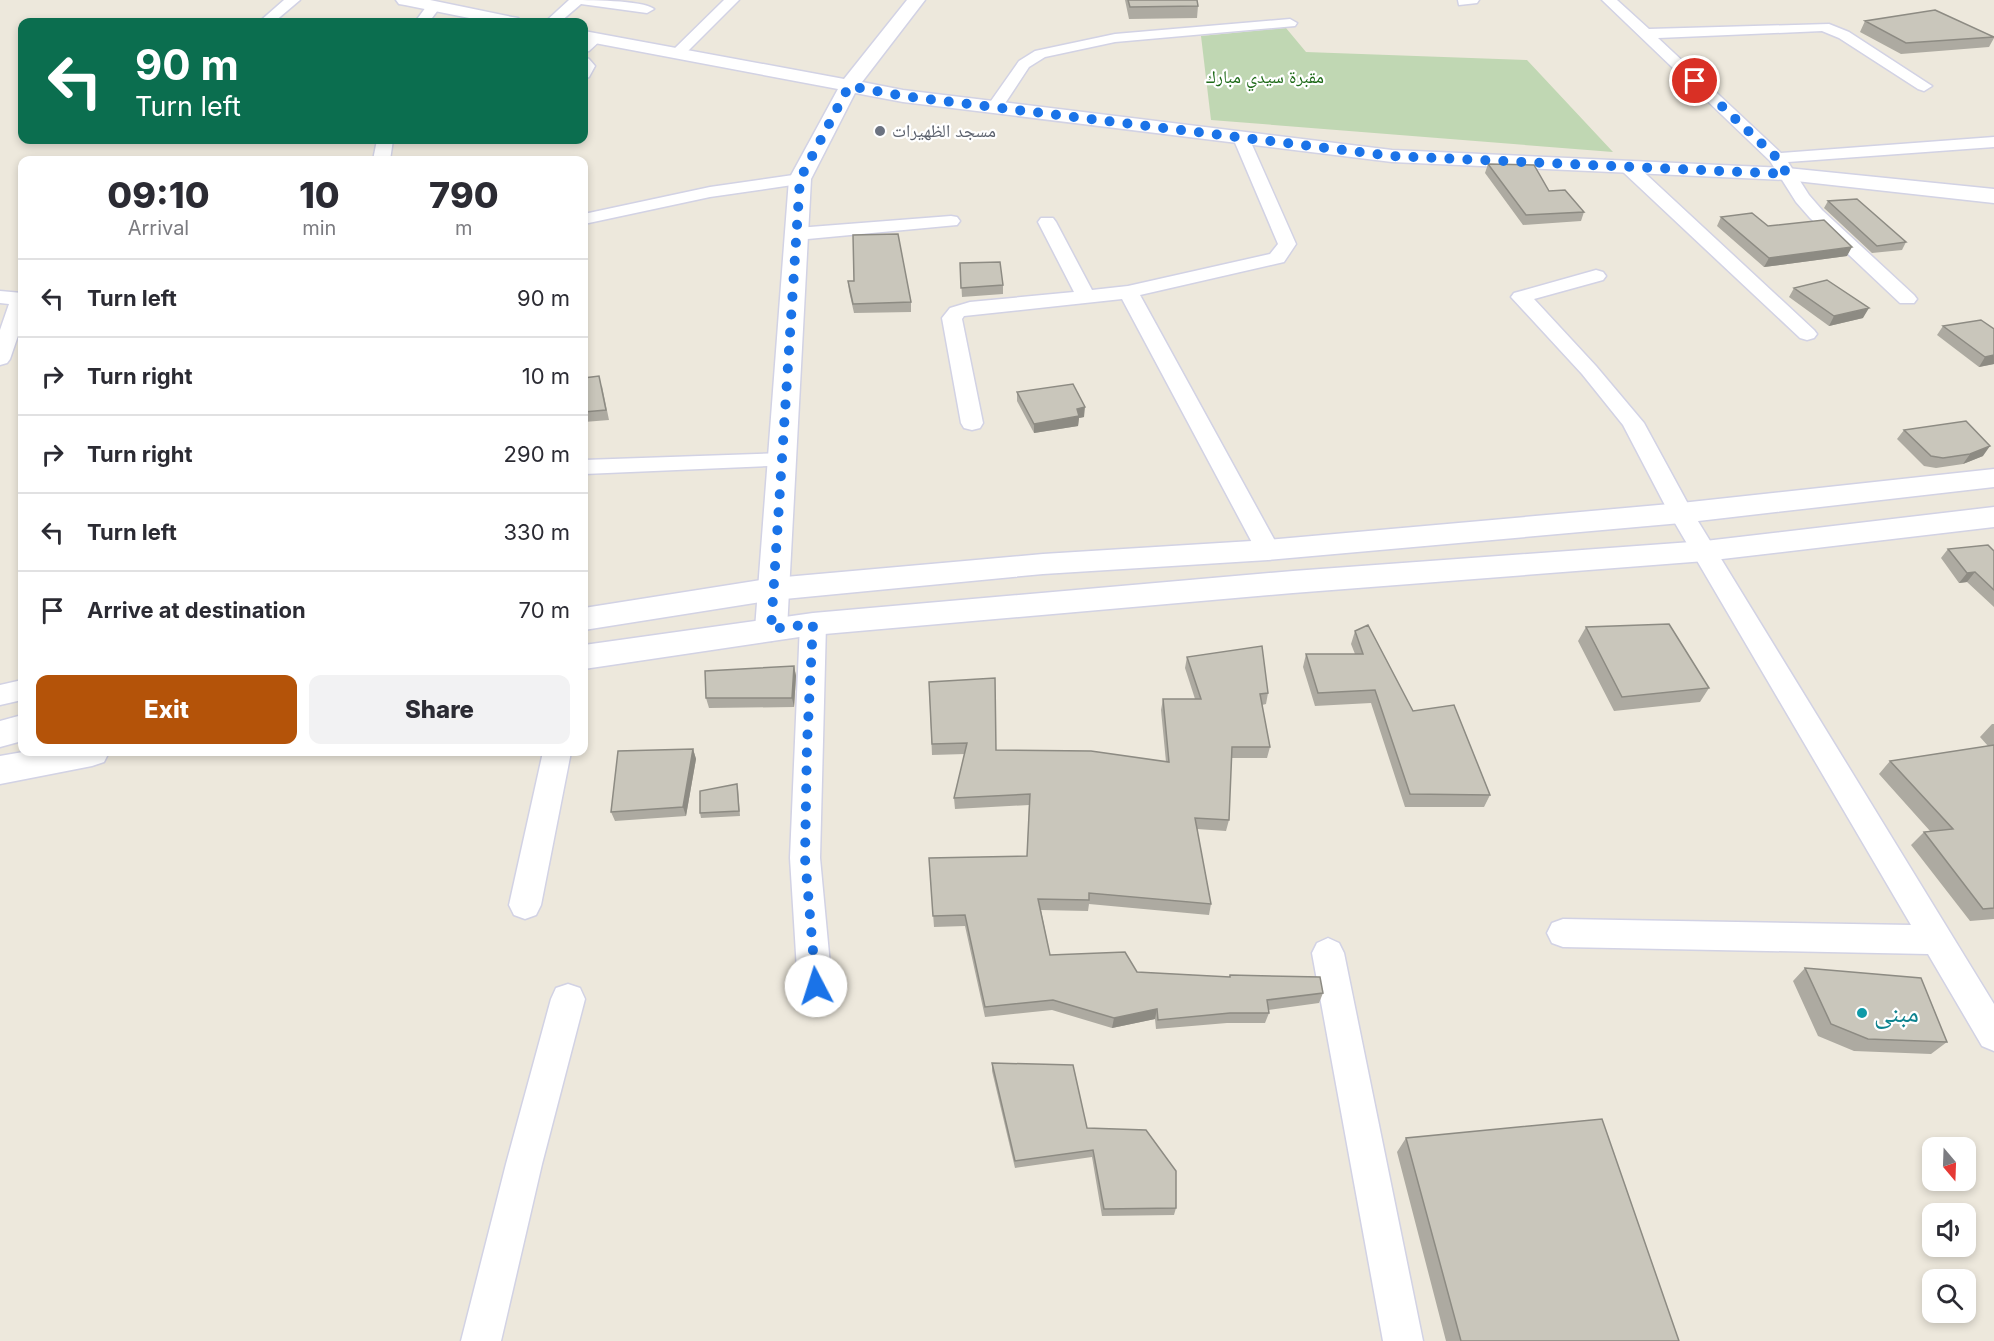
<!DOCTYPE html>
<html lang="en">
<head>
<meta charset="utf-8">
<style>
	:root { --surface:#fff; --page:#f2f2f3; --text:#2b2b33; --muted:#7c7c81; --line:#e1e1e2; --accent:#b45309 }
	body { margin:0; font-family:Inter,"Noto Naskh Arabic",sans-serif; background:var(--page); color:var(--text); height:100vh; display:flex; flex-direction:column; font-size:22px; white-space:nowrap }
	* { box-sizing:border-box; margin:0 }
	p { font-size:20px; color:var(--muted) }
	.icon { flex:none; width:33px; height:33px; fill:none; stroke:currentColor; stroke-width:2; stroke-linecap:round; stroke-linejoin:round }
	.map { position:relative; flex:1; overflow:hidden }
	.details { position:absolute; left:18px; top:156px; width:570px; height:600px; display:flex; flex-direction:column; background:var(--surface); border-radius:12px; box-shadow:0 3px 9px #0003 }
	.details>* { flex:none }
	.banner { position:absolute; left:18px; top:18px; width:570px; height:126px; border-radius:12px; box-shadow:0 3px 9px #0003; background:#0b6e4f; color:#fff; overflow:hidden }
	.needle { width:39px; rotate:161deg }
	.fabs { position:absolute; left:1922px; top:1137px; display:grid; gap:12px }
	.fabs a { display:grid; place-items:center; width:54px; height:54px; border-radius:12px; background:var(--surface); box-shadow:0 3px 9px #0003; font-size:30px }
	.pin { position:absolute; display:grid; place-items:center; width:51px; height:51px; color:#fff; margin:-26px; border:3px solid #fff; border-radius:50%; box-shadow:0 2px 6px #0007 }
	.me { position:absolute; width:66px; margin:-33px; rotate:355deg; stroke-linejoin:round; filter:drop-shadow(0 0 4px #0008) }
	.turn { display:flex; align-items:center; gap:21px; height:126px; padding:0 18px; font-size:27px }
	.turn .icon { width:78px; height:78px; stroke-width:2.5 }
	.turn b { display:block; font-size:42px; line-height:51px }
	.eta { display:flex; justify-content:space-evenly; align-items:center; height:102px; text-align:center }
	.eta b { font-size:36px; font-weight:800; line-height:42px }
	.action { display:flex; gap:12px; margin-top:auto; padding:12px 18px }
	.action a { flex:1; height:69px; border-radius:12px; background:var(--accent); color:#fff; font-size:24px; font-weight:800; line-height:69px; text-align:center }
	.action a+a { background:var(--page); color:var(--text) }
	ul { padding:0; list-style:none }
	li { display:flex; align-items:center; gap:18px; height:78px; padding:0 18px; border-top:2px solid var(--line) }
	li div { flex:1 }
	li b { display:block; font-size:22px }
	li em { font-style:normal }
	.map>svg:first-child { display:block }
	.cemetery { fill:#c0d7b3 }
	.lines { fill:none; stroke-linecap:round; stroke-linejoin:round }
	.minor-casing { stroke:#d2d2e4; stroke-width:3 }
	.tertiary-casing { stroke:#d2d2e4; stroke-width:3 }
	.secondary-casing { stroke:#d2d2e4; stroke-width:3 }
	.minor { fill:#fff; fill-rule:evenodd }
	.tertiary { fill:#fff; fill-rule:evenodd }
	.secondary { fill:#fff; fill-rule:evenodd }
	.wall { fill:#adaaa1 }
	.shaded-wall { fill:#8d8b83 }
	.building { fill:#c9c6bb; stroke:#8d8b83; stroke-width:1.5 }
	.route { stroke:#1a73e8; stroke-width:10; stroke-dasharray:0 18 }
	.worship-dot { fill:#6b7280; stroke:#fff; stroke-width:2 }
	.culture-dot { fill:#0f9aa8; stroke:#fff; stroke-width:2 }
	.labels { text-anchor:middle; stroke-width:4.5; stroke-linejoin:round; paint-order:stroke }
	.far-park-label { font-size:18px; fill:#1e6a18; stroke:#fff }
	.far-worship-label { font-size:18px; fill:#5b616d; stroke:#fff; text-anchor:start }
	.near-culture-label { font-size:26px; fill:#0d838f; stroke:#fff; text-anchor:start }
</style>
</head>
<body>
<div class="map">
<svg width="1994" height="1341" viewBox="0 0 1994 1341">
	<rect width="100%" height="100%" fill="#ede8dc"/>
	<path class="cemetery" d="M1286,28L1306,52L1527,60L1613,152L1211,120L1201,36Z"/>
	<g class="lines">
		<g class="minor-casing">
			<path id="minor" d="M284,0H300L274,22H259Z
				M569,0C586,0 643,0 654,9L647,13L581,4L560,22H545Z
				M724,0H739L682,57H672L669,54L672,51Z
				M1458,0H1479L1477,3L1459,5Z
				M1602,0H1617L1649,29L1829,24L1849,32L1932,86L1924,91L1918,89L1839,38L1822,31L1658,38L1781,153L1994,137V147L1788,162L1809,195L1822,210L1914,295L1917,299L1914,303H1900L1810,218L1796,202L1770,161Z
				M434,2L441,6L429,22H415L429,3Z
				M1290,19L1297,23L1295,26L1115,42L1045,57L1029,67L1000,111H988L986,108L1019,61L1035,51L1115,34Z
				M595,35L602,39L589,51L584,52V41Z
				M584,57L589,59L595,66L589,77L584,79Z
				M1241,133L1249,138L1296,244L1284,262L1140,295L1280,550L1277,556L1268,558L1259,556L1256,550L1122,299L964,316L962,319L983,423L980,428L972,430L964,428L961,423L942,318L950,308L970,302L1074,292L1038,222L1041,218H1053L1056,222L1092,290L1128,286L1270,254L1278,244L1233,138Z
				M377,140H393L390,160H373Z
				M1628,162L1634,163L1814,330L1817,334L1814,338L1807,340L1800,338L1622,171L1619,167L1622,163Z
				M800,174L806,175L809,179L806,183L710,197L584,224V214L710,187Z
				M951,216L957,217L960,221L957,225L797,240L790,238L788,234L790,230L797,228Z
				M1596,270L1603,272L1606,276L1603,280L1534,299L1596,366L1644,423L1693,513L1994,1004V1051L1982,1046L1928,954L1563,947L1552,943L1547,933L1552,923L1563,919L1911,925L1669,513L1623,425L1582,374L1511,297L1514,293Z
				M0,291L22,293V324L10,359L7,363L0,365V330L9,304L0,303Z
				M783,453L791,455L794,460L791,465L584,474V460Z
				M813,615L822,617L826,624L820,858L832,986L827,997L815,1001L803,997L798,986L790,858L800,624L804,617Z
				M22,680V700L0,705V685Z
				M543,752H571L541,905L536,915L525,919L514,915L509,905Z
				M1328,938L1339,943L1344,953L1423,1341H1383L1312,953L1317,943Z
				M568,984L580,988L585,999L542,1164L501,1341H461L506,1164L551,999L556,988Z"/>
		</g>
		<g class="tertiary-casing">
			<path id="tertiary" d="M396,0H430L512,17L518,18L521,22H489L405,5L399,4Z
				M907,0H925L862,82L903,90L1392,150L1787,168L1994,189V203L1787,180L1392,162L903,102L855,93L811,179L787,629L782,637L771,641L760,637L755,629L789,179L838,89L584,41V31L844,79Z"/>
		</g>
		<g class="secondary-casing">
			<path id="secondary" d="M1994,469V487L1681,523L1268,560L1043,574L774,600L584,630V608L774,578L1043,554L1268,540L1681,503Z
				M1994,507V527L1705,561L1293,593L813,635L584,669V645L813,613L1293,571L1705,541Z
				M22,715V741L0,747V721Z
				M23,752H109L104,762L92,766L0,784V756Z"/>
		</g>
		<use href="#minor" class="minor"/>
		<use href="#tertiary" class="tertiary"/>
		<use href="#secondary" class="secondary"/>
	</g>
	<path class="wall" d="M1125,0H1197L1198,6L1197,18L1129,19Z
		M1865,21L1994,36V38L1989,47L1901,54L1860,32Z
		M1488,164L1549,191L1584,212L1581,221L1523,225L1485,173Z
		M1828,201L1906,242L1902,250L1872,253L1824,208Z
		M1721,217L1847,256L1764,267L1717,226Z
		M960,263L1003,285V294L962,297Z
		M848,281H854L911,302V312L854,313L849,291Z
		M1794,288L1863,318L1829,326L1789,297Z
		M1943,326L1994,364L1979,367L1937,335Z
		M584,378L602,386L609,420L584,422Z
		M1017,392L1084,417L1079,418L1078,426L1034,433L1017,401Z
		M1904,430L1983,456L1963,464L1936,468L1924,466L1897,439Z
		M1948,549L1994,551V607L1967,582L1959,583L1941,558Z
		M1586,627L1709,688L1700,702L1614,711L1578,641Z
		M1355,631L1413,711L1490,795L1484,807H1405L1371,703L1315,706L1303,667L1306,654H1355L1351,644Z
		M1187,657L1268,693L1266,704L1262,705L1270,747L1267,758H1231L1229,820L1226,831L1197,829L1211,904L1209,915L1089,904L1088,911L1041,910L1050,955L1137,972L1229,977L1230,975L1323,993L1319,1003L1268,1010L1269,1013L1265,1023H1227L1156,1029L1155,1019L1112,1028L1052,1010L985,1017L965,926L934,927L929,858L1027,856L1029,805L955,809L954,798L965,754L932,755L929,682L996,750L1166,762L1161,710L1163,699H1195L1185,668Z
		M794,666L796,676L794,707L709,708L706,698Z
		M1992,724H1994V919L1970,921L1911,845L1924,832L1930,831L1879,774L1890,761L1988,746L1980,737Z
		M693,749L696,759L686,816L615,821L611,812Z
		M738,789L740,816L701,818L700,813Z
		M1805,968L1947,1042L1931,1054L1854,1051L1818,1036L1793,981Z
		M992,1063L1087,1128L1176,1208L1174,1215L1102,1216L1092,1157L1015,1168L992,1071Z
		M1406,1138L1679,1341H1446L1397,1152Z"/>
	<path class="shaded-wall" d="M1852,247L1847,256L1764,267L1769,258Z
		M1869,308L1863,318L1829,326L1834,316Z
		M1994,355V364L1979,367L1985,357Z
		M1085,407L1084,417L1079,418L1078,426L1034,433V424L1077,409Z
		M1990,446L1983,456L1963,464L1970,454Z
		M1975,572L1967,582L1959,583L1967,573Z
		M794,666L796,676L794,707L792,698Z
		M693,749L696,759L686,816L683,807Z
		M1157,1009L1155,1019L1112,1028L1114,1018Z"/>
	<path class="building" d="M1128,0H1197L1198,6L1130,7Z
		M1935,10L1994,37L1906,43L1865,21Z
		M1488,164L1534,165L1549,191L1565,190L1584,212L1526,215Z
		M1857,199L1906,242L1877,246L1828,201Z
		M1752,213L1768,226L1824,220L1852,247L1769,258L1721,217Z
		M898,234L911,302L853,304L848,281H854L853,235Z
		M1000,262L1003,285L961,288L960,263Z
		M1827,280L1869,308L1834,316L1794,288Z
		M1981,320L1994,329V355L1985,357L1943,326Z
		M599,376L606,410L584,412V378Z
		M1073,384L1085,407L1077,409L1079,416L1034,424L1017,392Z
		M1966,421L1990,446L1970,454L1943,458L1931,456L1904,430Z
		M1988,545L1994,551V590L1975,572L1967,573L1948,549Z
		M1669,624L1709,688L1622,697L1586,627Z
		M1368,625L1413,711L1454,705L1490,795L1410,794L1375,690L1318,693L1306,654H1363L1355,631Z
		M1262,646L1268,693L1260,694L1270,747H1232L1229,820L1195,818L1211,904L1089,893V900L1038,899L1050,955L1125,952L1137,972L1230,977V975L1320,977L1323,993L1267,1000L1269,1013H1230L1158,1020L1157,1009L1114,1018L1053,1000L985,1007L965,915L933,916L929,858L1027,856L1030,794L954,798L967,743L932,744L929,682L995,678L996,750L1091,751L1169,762L1163,699H1201L1187,657Z
		M794,666L792,698H706L705,671Z
		M1994,745V908L1983,909L1924,832L1953,829L1890,761Z
		M693,749L683,807L611,812L618,751Z
		M737,784L739,811L700,813V791Z
		M1805,968L1921,978L1947,1042L1868,1039L1831,1024Z
		M992,1063L1073,1065L1087,1128L1146,1130L1176,1171V1208L1104,1209L1093,1150L1015,1161Z
		M1602,1119L1679,1341H1461L1406,1138Z"/>
	<g class="lines">
		<path class="route" d="M816,986L805,858L807,744L813,624L771,629L800,179L849,86L903,96L1392,156L1787,174L1777,158L1695,81"/>
	</g>
	<circle class="worship-dot" cx="880" cy="131" r="6"/>
	<circle class="culture-dot" cx="1862" cy="1013" r="6"/>
	<g class="labels">
		<g class="far-park-label">
			<text x="1265" y="83">مقبرة سيدي مبارك</text>
		</g>
		<g class="far-worship-label">
			<text x="892" y="137">مسجد الظهيرات</text>
		</g>
		<g class="near-culture-label">
			<text x="1874" y="1022">مبنى</text>
		</g>
	</g>
</svg>
<div class="fabs">
<a><svg class="needle" viewBox="-14 -14 28 28"><path d="M0-13l5 13h-10z" fill="#e53935"/><path d="M0 13l5-13h-10z" fill="#7c7c81"/></svg></a>
<a><svg class="icon" aria-label="sound" viewBox="0 0 24 24"><path d="M4 9h4l5-4v14l-5-4H4zM17 9q2 3 0 6"/></svg></a>
<a><svg class="icon" aria-label="search" viewBox="0 0 24 24"><circle cx="10" cy="10" r="6"/><path d="M15 15l6 6"/></svg></a>
</div>
<div class="pin" style="left:1695px;top:81px;background:#d93025"><svg class="icon" aria-label="arrive" viewBox="0 0 24 24"><path d="M6 21V4h12l-3 4 3 4H6"/></svg></div>
<svg class="me" style="left:816px;top:986px" viewBox="-20 -20 40 40"><circle r="19" fill="#fff"/><path d="M0-13L10 11 0 6-10 11z" fill="#1a73e8"/></svg>
<div class="banner">
<div class="turn"><svg class="icon" aria-label="left" viewBox="0 0 24 24"><path d="M17 20v-9H6M10 6l-5 5 5 5"/></svg><div><b>90 m</b>Turn left</div></div>
</div>
<section class="details">
<div class="eta">
<div><b>09:10</b><p>Arrival</p></div>
<div><b>10</b><p>min</p></div>
<div><b>790</b><p>m</p></div>
</div>
<ul>
<li><svg class="icon" aria-label="left" viewBox="0 0 24 24"><path d="M17 20v-9H6M10 6l-5 5 5 5"/></svg><div><b>Turn left</b></div><em>90 m</em></li>
<li><svg class="icon" aria-label="right" viewBox="0 0 24 24"><path d="M7 20v-9h11M14 6l5 5-5 5"/></svg><div><b>Turn right</b></div><em>10 m</em></li>
<li><svg class="icon" aria-label="right" viewBox="0 0 24 24"><path d="M7 20v-9h11M14 6l5 5-5 5"/></svg><div><b>Turn right</b></div><em>290 m</em></li>
<li><svg class="icon" aria-label="left" viewBox="0 0 24 24"><path d="M17 20v-9H6M10 6l-5 5 5 5"/></svg><div><b>Turn left</b></div><em>330 m</em></li>
<li><svg class="icon" aria-label="arrive" viewBox="0 0 24 24"><path d="M6 21V4h12l-3 4 3 4H6"/></svg><div><b>Arrive at destination</b></div><em>70 m</em></li>
</ul>
<div class="action"><a>Exit</a><a>Share</a></div>
</section>
</div>
</body>
</html>
